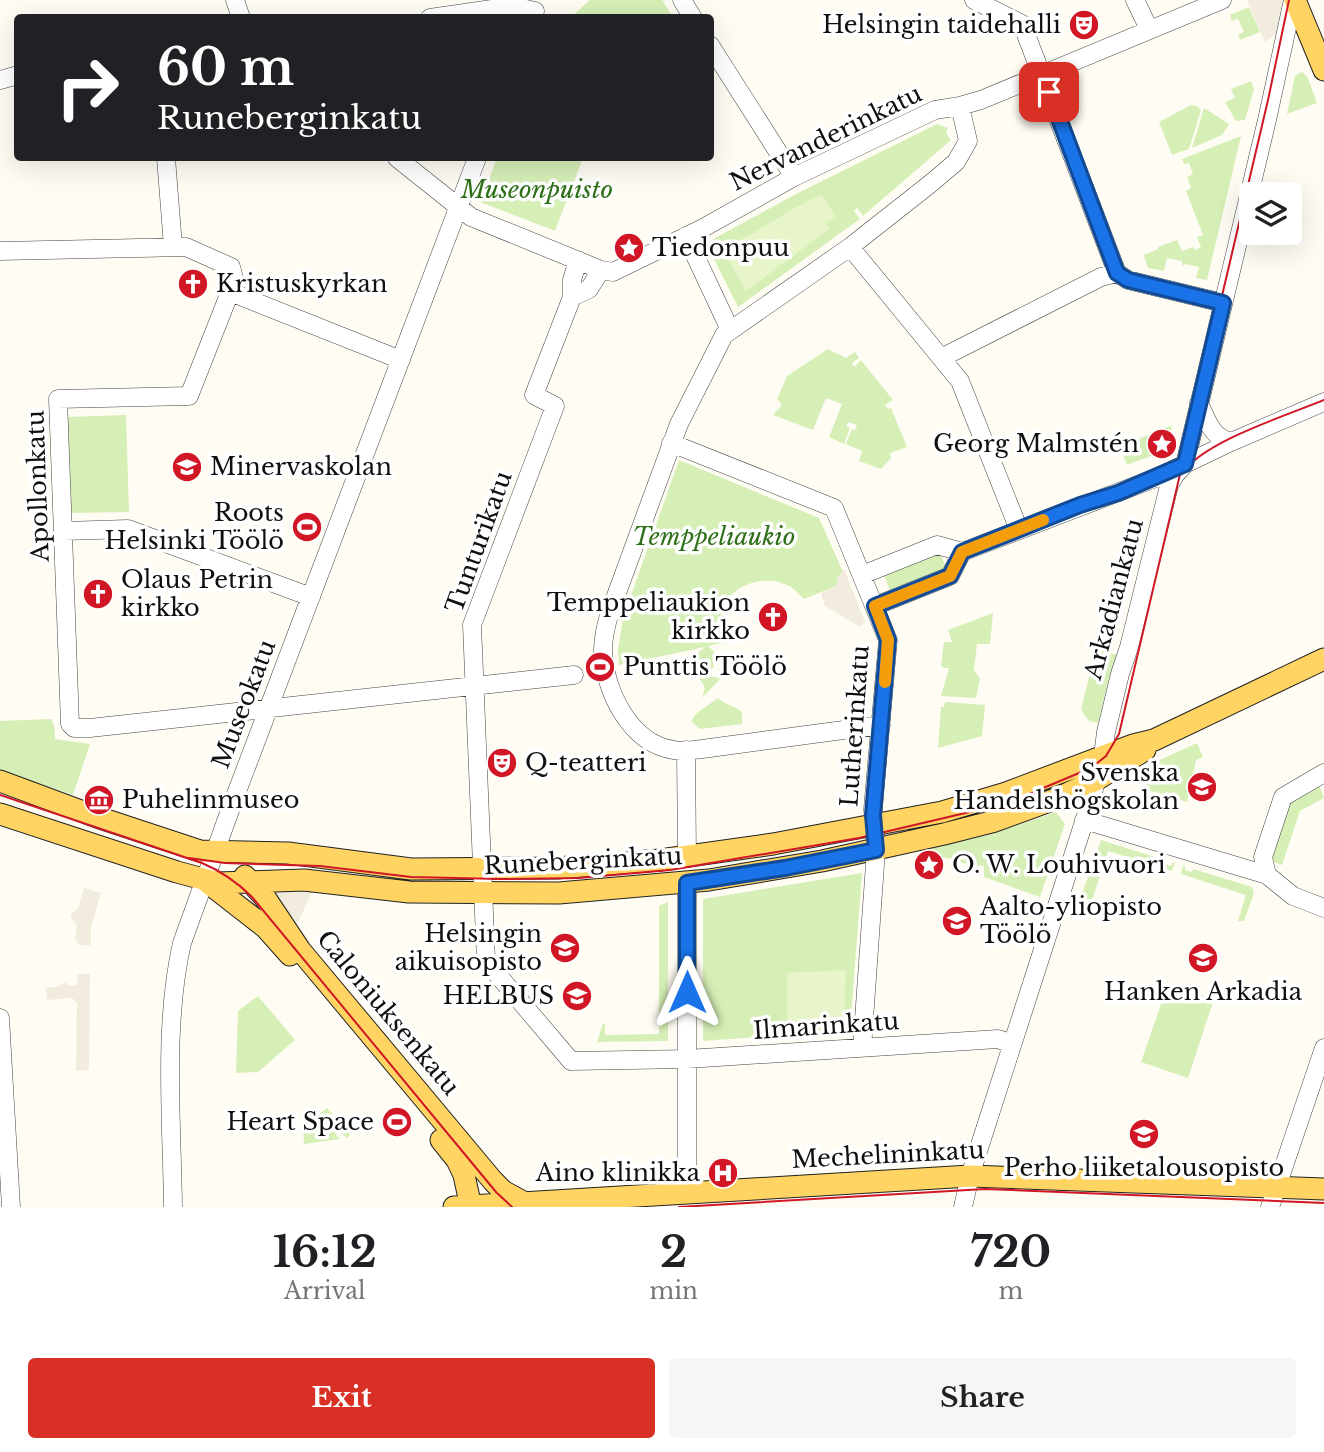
<!DOCTYPE html>
<html lang="en">
<head>
<meta charset="utf-8">
<style>
	:root { --surface:#fff; --page:#f6f6f6; --text:#202124; --muted:#757577; --accent:#d93025 }
	body { margin:0; font-family:"Libre Baskerville",serif; background:var(--page); color:var(--text); height:100vh; display:flex; flex-direction:column; font-size:26px; white-space:nowrap }
	* { box-sizing:border-box; margin:0 }
	p { font-size:23px; color:var(--muted) }
	.icon { flex:none; width:38px; height:38px; fill:none; stroke:currentColor; stroke-width:2; stroke-linecap:round; stroke-linejoin:round }
	.map { position:relative; height:1207px; overflow:hidden }
	.panel { display:flex; flex-direction:column; background:var(--surface); flex:1 }
	.panel>* { flex:none }
	.banner { position:absolute; left:14px; top:14px; width:700px; height:147px; border-radius:7px; box-shadow:0 7px 28px #0002; background:#202124; color:#fff; overflow:hidden }
	.controls { position:absolute; left:1239px; top:182px; display:grid; gap:14px }
	.controls a { display:grid; place-items:center; width:63px; height:63px; border-radius:7px; background:var(--surface); box-shadow:0 7px 28px #0002; font-size:35px }
	.pin { position:absolute; display:grid; place-items:center; width:60px; height:60px; color:#fff; margin:-30px; border-radius:14px; box-shadow:0 4px 10px #0006 }
	.me { position:absolute; width:77px; margin:-38px; rotate:0deg; stroke-linejoin:round; filter:drop-shadow(0 0 5px #0008) }
	.turn { display:flex; align-items:center; gap:24px; height:147px; padding:0 28px; font-size:32px }
	.turn .icon { width:91px; height:91px; stroke-width:2.5 }
	.turn b { display:block; font-size:49px; line-height:60px }
	.eta { display:flex; justify-content:space-evenly; align-items:center; height:119px; text-align:center }
	.eta b { font-size:42px; font-weight:800; line-height:49px }
	.button { display:flex; gap:14px; margin-top:auto; padding:14px 28px }
	.button a { flex:1; height:80px; border-radius:7px; background:var(--accent); color:#fff; font-size:28px; font-weight:800; line-height:80px; text-align:center }
	.button a+a { background:var(--page); color:var(--text) }
	.map>svg:first-child { display:block }
	.green { fill:#d6efb7 }
	.pitch { fill:#e8f5ca }
	.plaza { fill:#f2ecdf }
	.lines { fill:none; stroke-linecap:round; stroke-linejoin:round }
	.minor-casing { stroke:#434343; stroke-width:19 }
	.major-casing { stroke:#212121; stroke-width:23 }
	.minor { stroke:#fff; stroke-width:18 }
	.major { stroke:#ffd463; stroke-width:21 }
	.tram { stroke:#d11726; stroke-width:2 }
	.route-casing { stroke:#114b97; stroke-width:18 }
	.route { stroke:#1a73e8; stroke-width:12 }
	.slow { stroke:#f59e0b; stroke-width:12 }
	.labels { text-anchor:middle; stroke-width:7; stroke-linejoin:round; paint-order:stroke }
	.poi-label { font-size:24px; fill:#101010; stroke:#fff; text-anchor:end }
	.street-label { font-size:24px; fill:#101010; stroke:#fff }
	.park-label { font-size:24px; font-style:italic; fill:#2d7018; stroke:#fff }
</style>
</head>
<body>
<div class="map">
<svg width="1324" height="1207" viewBox="0 0 1324 1207">
	<rect width="100%" height="100%" fill="#fffcf3"/>
	<path class="green" d="M590,0H662L673,17H571Z
		M1249,7L1260,32L1240,40L1238,35L1244,32L1238,19L1232,21L1230,15Z
		M1302,72L1307,76L1317,103L1287,114L1295,76Z
		M1251,81L1254,89L1245,120L1236,121L1225,102L1235,98L1231,89Z
		M1191,105L1197,106L1201,110L1189,149L1172,155L1159,122Z
		M1204,108L1229,124L1222,135L1192,148Z
		M937,124L948,128L946,133L951,140L863,216L857,208L854,211L860,219L738,307L706,243L800,192Z
		M1241,136L1207,280L1196,278L1199,267L1185,264L1182,266V261L1167,258L1164,271L1148,268L1144,255L1158,249V247L1177,240L1182,251L1193,247L1195,250L1201,247L1197,237L1203,235L1186,191L1191,188L1187,177L1193,174L1189,163L1184,164L1182,159Z
		M497,158H583L555,231L480,202Z
		M828,349L846,358L855,352L859,358L852,363L854,367L861,360L893,400L885,405L888,409L891,408L907,447L890,453L891,458L881,469L859,461L862,451L846,444L852,429L855,430L857,425L848,422L846,426L850,428L844,444L829,437L842,404L826,398L813,430L773,415L782,405L777,399L787,376Z
		M126,415L129,512L68,513L65,417Z
		M1172,425L1167,450L1127,465L1120,447Z
		M679,460L819,518L843,572L838,576L836,586L804,599C799,594 794,588 787,585C763,573 725,587 721,615C719,625 723,633 726,642L708,646L722,659L713,664L714,667L705,675V677H722L702,698L705,688C701,677 690,674 688,661L705,647L619,665L618,650L623,618Z
		M939,550L948,572L892,595L883,573Z
		M993,613L990,644H977L974,670L980,678L976,698L941,696L949,668H943L941,665L944,642H952L948,630Z
		M1103,651L1118,655V659L1109,678L1098,723L1089,721L1081,710L1094,657L1097,653Z
		M718,698C728,707 734,705 742,712V724L700,729L691,721L697,713Z
		M945,702L985,705L982,736L938,748L941,707H944Z
		M51,719L54,725L55,739L90,744L73,795L0,771V721Z
		M1197,743L1203,757L1196,760L1187,802L1145,789L1153,763Z
		M1318,782L1324,798L1300,811L1282,865L1266,859L1286,800Z
		M1056,812L1065,824L1040,897L984,877V866L967,864L919,850L988,835Z
		M1101,840L1164,860V864L1171,866L1173,862L1175,863L1172,871L1108,851L1092,900L1085,898L1082,894Z
		M1183,865L1185,866V870L1192,872L1193,869L1252,887L1254,893L1244,921H1238L1246,895L1181,874Z
		M862,873L850,1030L703,1041V899Z
		M668,902V1041L597,1042L603,1023L605,1024V1035L659,1034V906Z
		M1168,984L1214,999L1188,1078L1141,1062Z
		M258,996L295,1040L258,1072L236,1073L238,1011Z
		M327,1108L350,1135L347,1138L339,1131L336,1135L340,1139L304,1144L303,1127Z"/>
	<path class="pitch" d="M822,195L836,217L826,223L829,229L746,291L723,250L809,200Z
		M846,970L844,1024L787,1027V973Z"/>
	<path class="plaza" d="M1247,0H1283L1278,32L1265,42Z
		M844,569L865,622L860,627L825,606L821,593L836,586L838,576Z
		M84,888L101,893L91,928V945H79L75,939L77,926L71,917V914L78,908Z
		M271,890H313L297,924Z
		M77,974H90L89,1070L76,1071L77,1003L72,998L47,1000L46,988L60,986L65,982L69,986L76,985L78,983Z"/>
	<g class="lines">
		<g class="minor-casing">
			<path id="minor" d="M235,0L241,18
				M682,0L693,18
				M974,0L1022,24L1117,273L1128,280L1223,303
				M1135,0L1149,29
				M430,18L512,6L535,11
				M710,45L794,177
				M0,80L18,75
				M166,158L173,246
				M397,158L471,217L601,270L613,272L703,228L794,177L935,110L960,106L981,100L1222,0
				M686,236L730,330
				M850,247L960,381L1019,530
				M0,251L186,247L231,267L233,274L230,292L401,360
				M578,260L572,280V297L534,395L555,406L472,625L486,961L571,1061L687,1059L998,1039L1012,1044
				M230,292L189,396L58,399L70,724L74,728H90L574,675
				M572,297L589,289L601,270
				M941,358L1101,277L1117,273
				M1199,403C1207,420 1211,437 1231,442
				M671,443L834,508L888,640L873,809L876,850L862,1048
				M64,531L128,529L311,597
				M862,575L937,545L962,552L1158,477L1231,442L1324,402
				M875,606L950,576L962,552
				M881,725L702,749C693,750 683,752 674,750C630,744 604,690 603,650C603,637 606,625 610,612L679,424L724,335L850,247L930,184L956,162L968,141L960,106
				M686,750L687,856
				M1084,820L1267,875L1293,896L1324,908
				M1267,875L1263,857L1283,797L1324,773
				M0,1018L11,1207
				M687,1192V883
				M173,1207C172,1122 163,1026 182,943L233,802L477,158
				M963,1207L970,1176L1091,800L1103,756L1106,732L1120,674L1129,647L1169,486L1175,475L1185,464L1267,120L1293,0
				M1270,1207L1324,1048"/>
		</g>
		<g class="major-casing">
			<path id="major" d="M1295,0L1324,70
				M0,781L97,817L200,851L288,853L411,869L557,868L660,860L773,844L942,812L1006,793L1133,745L1154,740L1324,659
				M0,814L177,872L218,883L304,880L409,892L559,893L709,880L822,861L944,834L995,821L1058,798L1096,780L1145,750
				M245,876L266,899L300,950L493,1181L503,1191L525,1203
				M207,882L266,928L290,955
				M441,1140L457,1160L464,1175L471,1207
				M454,1207L970,1176L1324,1189"/>
		</g>
		<use href="#minor" class="minor"/>
		<use href="#major" class="major"/>
		<path class="tram" d="M1183,473C1202,442 1288,415 1324,400
			M0,795L202,863C221,871 237,882 252,897L496,1192L512,1207
			M189,858L225,863L320,866L411,877L501,879L579,878L670,870L859,838L991,807L1017,799L1091,768L1106,756L1119,734L1268,100L1289,0
			M679,1207L985,1189L1324,1203"/>
	</g>
	<g class="lines">
		<g class="route-casing">
			<path id="route" d="M687,992V883L785,868L876,850L873,815L888,640L875,606L950,576L962,552L1080,505L1118,493L1185,464L1223,303L1128,280L1117,273L1049,92"/>
		</g>
		<use href="#route" class="route"/>
		<path class="slow" d="M885,682L888,640L875,606L950,576L962,552L1043,520"/>
	</g>
	<defs>
		<g id="theatre-disc" transform="scale(1.575)"><circle r="9.5" fill="#d11726" stroke="#fff"/><path d="M-5-5.5Q0-4 5-5.5V0Q5 5 0 6Q-5 5-5 0ZM-3.3-2.5H-1v1.5H-3.3ZM1-2.5H3.3v1.5H1ZM-2.8 1Q0 5.5 2.8 1Z" fill="#fff"/></g>
		<g id="sight-disc" transform="scale(1.575)"><circle r="9.5" fill="#d11726" stroke="#fff"/><path d="M0-6L1.8-2.2L6-1.7L2.9 1.2L3.7 5.4L0 3.3L-3.7 5.4L-2.9 1.2L-6-1.7L-1.8-2.2Z" fill="#fff"/></g>
		<g id="church-disc" transform="scale(1.575)"><circle r="9.5" fill="#d11726" stroke="#fff"/><path d="M-1.2-6h2.4v3.5h3.3v2.4h-3.3V6h-2.4V-.1h-3.3v-2.4h3.3Z" fill="#fff"/></g>
		<g id="school-disc" transform="scale(1.575)"><circle r="9.5" fill="#d11726" stroke="#fff"/><path d="M0-5L7-2L0 1L-7-2ZM-4 1L0 2.5L4 1V4Q0 6-4 4Z" fill="#fff"/></g>
		<g id="stadium-disc" transform="scale(1.575)"><circle r="9.5" fill="#d11726" stroke="#fff"/><path d="M0-5a6.5 5 0 1 0 0 10a6.5 5 0 1 0 0-10ZM-3.5-1.8h7v3.6h-7Z" fill="#fff"/></g>
		<g id="university-disc" transform="scale(1.575)"><circle r="9.5" fill="#d11726" stroke="#fff"/><path d="M0-5L7-2L0 1L-7-2ZM-4 1L0 2.5L4 1V4Q0 6-4 4Z" fill="#fff"/></g>
		<g id="museum-disc" transform="scale(1.575)"><circle r="9.5" fill="#d11726" stroke="#fff"/><path d="M0-6L6-3V-2H-6V-3ZM-5-1h2V3h-2ZM-1-1h2V3h-2ZM3-1h2V3H3ZM-6 4H6V6H-6Z" fill="#fff"/></g>
		<g id="hospital-disc" transform="scale(1.575)"><circle r="9.5" fill="#d11726" stroke="#fff"/><path d="M-5-5h3v3.5h4V-5h3V5h-3V1.5h-4V5h-3Z" fill="#fff"/></g>
	</defs>
	<g fill-rule="evenodd">
		<use href="#theatre-disc" x="1084" y="25"/>
		<use href="#sight-disc" x="629" y="248"/>
		<use href="#church-disc" x="193" y="284"/>
		<use href="#sight-disc" x="1162" y="444"/>
		<use href="#school-disc" x="187" y="467"/>
		<use href="#stadium-disc" x="307" y="527"/>
		<use href="#church-disc" x="98" y="594"/>
		<use href="#church-disc" x="773" y="617"/>
		<use href="#stadium-disc" x="600" y="667"/>
		<use href="#theatre-disc" x="502" y="763"/>
		<use href="#university-disc" x="1202" y="787"/>
		<use href="#museum-disc" x="99" y="800"/>
		<use href="#sight-disc" x="929" y="865"/>
		<use href="#university-disc" x="957" y="921"/>
		<use href="#university-disc" x="565" y="948"/>
		<use href="#university-disc" x="1203" y="958"/>
		<use href="#university-disc" x="577" y="996"/>
		<use href="#stadium-disc" x="397" y="1122"/>
		<use href="#school-disc" x="1144" y="1134"/>
		<use href="#hospital-disc" x="723" y="1173"/>
	</g>
	<g class="labels">
		<g class="poi-label">
			<text x="1061" y="33">Helsingin taidehalli</text>
			<text x="652" y="256" text-anchor="start">Tiedonpuu</text>
			<text x="216" y="292" text-anchor="start">Kristuskyrkan</text>
			<text x="1139" y="452">Georg Malmstén</text>
			<text x="210" y="475" text-anchor="start">Minervaskolan</text>
			<text x="284" y="521">Roots<tspan x="284" dy="28">Helsinki Töölö</tspan></text>
			<text x="121" y="588" text-anchor="start">Olaus Petrin<tspan x="121" dy="28">kirkko</tspan></text>
			<text x="750" y="611">Temppeliaukion<tspan x="750" dy="28">kirkko</tspan></text>
			<text x="623" y="675" text-anchor="start">Punttis Töölö</text>
			<text x="525" y="771" text-anchor="start">Q-teatteri</text>
			<text x="1179" y="781">Svenska<tspan x="1179" dy="28">Handelshögskolan</tspan></text>
			<text x="122" y="808" text-anchor="start">Puhelinmuseo</text>
			<text x="952" y="873" text-anchor="start">O. W. Louhivuori</text>
			<text x="980" y="915" text-anchor="start">Aalto-yliopisto<tspan x="980" dy="28">Töölö</tspan></text>
			<text x="542" y="942">Helsingin<tspan x="542" dy="28">aikuisopisto</tspan></text>
			<text x="1203" y="1000" text-anchor="middle">Hanken Arkadia</text>
			<text x="554" y="1004">HELBUS</text>
			<text x="374" y="1130">Heart Space</text>
			<text x="1144" y="1176" text-anchor="middle">Perho liiketalousopisto</text>
			<text x="700" y="1181">Aino klinikka</text>
		</g>
		<g class="street-label">
			<text transform="translate(826 138) rotate(-26)" y="8">Nervanderinkatu</text>
			<text transform="translate(38 486) rotate(-92)" y="8">Apollonkatu</text>
			<text transform="translate(479 542) rotate(-70)" y="8">Tunturikatu</text>
			<text transform="translate(1114 599) rotate(-75)" y="8">Arkadiankatu</text>
			<text transform="translate(244 704) rotate(-69)" y="8">Museokatu</text>
			<text transform="translate(855 726) rotate(-86)" y="8">Lutherinkatu</text>
			<text transform="translate(583 861) rotate(-3)" y="8">Runeberginkatu</text>
			<text transform="translate(388 1013) rotate(50)" y="8">Caloniuksenkatu</text>
			<text transform="translate(826 1026) rotate(-4)" y="8">Ilmarinkatu</text>
			<text transform="translate(888 1155) rotate(-3)" y="8">Mechelininkatu</text>
		</g>
		<g class="park-label">
			<text x="537" y="198">Museonpuisto</text>
			<text x="714" y="545">Temppeliaukio</text>
		</g>
	</g>
</svg>
<div class="controls">
<a><svg class="icon" aria-label="layers" viewBox="0 0 24 24"><path d="M12 4l9 5-9 5-9-5zM3 14l9 5 9-5"/></svg></a>
</div>
<div class="pin" style="left:1049px;top:92px;background:#d93025"><svg class="icon" aria-label="arrive" viewBox="0 0 24 24"><path d="M6 21V4h12l-3 4 3 4H6"/></svg></div>
<svg class="me" style="left:687px;top:992px" viewBox="-20 -20 40 40"><path d="M0-17L14 15 0 8-14 15z" fill="#1a73e8" stroke="#fff" stroke-width="4"/></svg>
<div class="banner">
<div class="turn"><svg class="icon" aria-label="right" viewBox="0 0 24 24"><path d="M7 20v-9h11M14 6l5 5-5 5"/></svg><div><b>60 m</b>Runeberginkatu</div></div>
</div>
</div>
<section class="panel">
<div class="eta">
<div><b>16:12</b><p>Arrival</p></div>
<div><b>2</b><p>min</p></div>
<div><b>720</b><p>m</p></div>
</div>
<div class="button"><a>Exit</a><a>Share</a></div>
</section>
</body>
</html>
